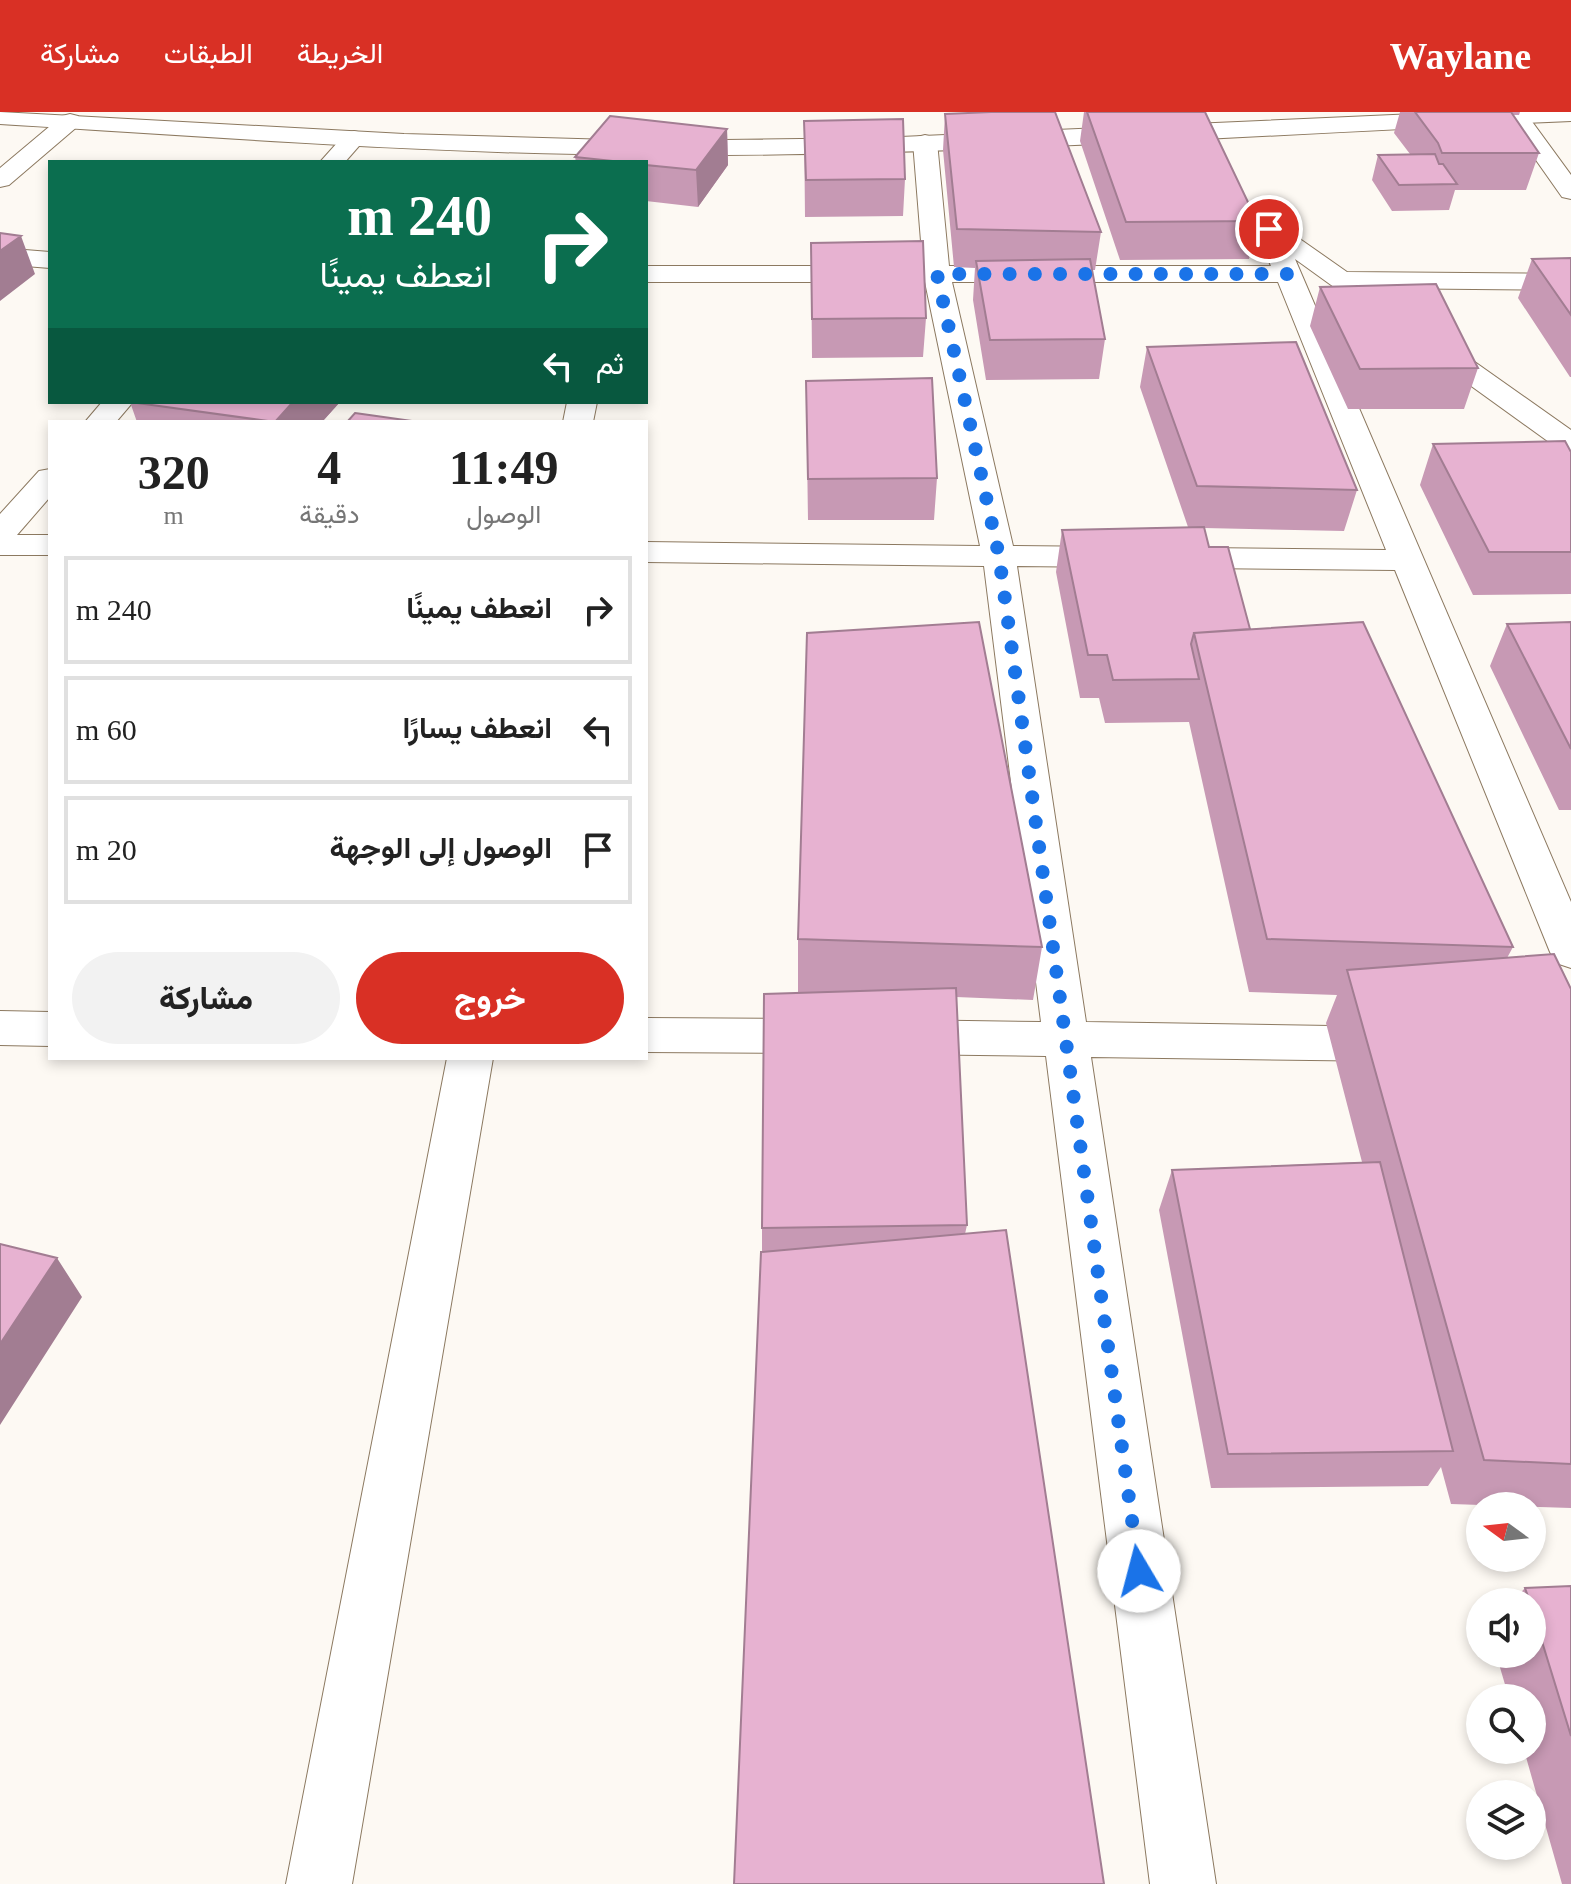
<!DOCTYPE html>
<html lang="ar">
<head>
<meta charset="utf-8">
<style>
	:root { --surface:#fff; --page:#f2f2f2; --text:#222; --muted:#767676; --line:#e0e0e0; --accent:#d93025 }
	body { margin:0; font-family:"Times New Roman",Vazirmatn,serif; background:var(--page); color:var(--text); direction:rtl; height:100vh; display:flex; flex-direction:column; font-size:30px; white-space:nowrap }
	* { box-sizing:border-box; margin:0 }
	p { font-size:26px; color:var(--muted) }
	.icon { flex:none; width:44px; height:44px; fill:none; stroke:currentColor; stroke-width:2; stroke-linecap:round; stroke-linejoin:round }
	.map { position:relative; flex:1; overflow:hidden; direction:ltr }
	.details { position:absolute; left:48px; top:308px; width:600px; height:640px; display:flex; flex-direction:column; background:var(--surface); border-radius:0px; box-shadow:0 4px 12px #0003; direction:rtl }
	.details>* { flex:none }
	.top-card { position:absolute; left:48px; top:48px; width:600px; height:244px; border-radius:0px; box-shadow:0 4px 12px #0003; direction:rtl; background:#0b6e4f; color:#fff; overflow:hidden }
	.needle { width:52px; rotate:285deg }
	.controls { position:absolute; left:1466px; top:1380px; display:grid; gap:16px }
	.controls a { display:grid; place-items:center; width:80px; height:80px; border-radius:50%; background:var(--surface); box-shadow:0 4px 12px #0003; font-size:40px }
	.pin { position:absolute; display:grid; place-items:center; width:68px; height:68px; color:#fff; margin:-34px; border:4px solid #fff; border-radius:50%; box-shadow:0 2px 8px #0007 }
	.me { position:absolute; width:88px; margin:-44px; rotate:352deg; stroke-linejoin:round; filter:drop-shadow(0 0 6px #0008) }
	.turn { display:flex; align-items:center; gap:28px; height:168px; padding:0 24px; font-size:36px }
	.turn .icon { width:104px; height:104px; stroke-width:2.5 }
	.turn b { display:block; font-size:56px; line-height:68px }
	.then { display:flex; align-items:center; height:76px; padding:0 24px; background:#0003; gap:16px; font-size:30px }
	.eta { display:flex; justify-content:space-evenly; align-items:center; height:136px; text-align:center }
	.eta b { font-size:48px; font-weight:800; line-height:56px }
	.primary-button { display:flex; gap:16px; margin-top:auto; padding:16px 24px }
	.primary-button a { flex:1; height:92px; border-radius:48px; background:var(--accent); color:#fff; font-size:32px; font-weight:800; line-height:92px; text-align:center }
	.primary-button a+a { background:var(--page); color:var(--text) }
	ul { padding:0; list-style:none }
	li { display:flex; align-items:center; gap:24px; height:108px; margin:0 16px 12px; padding:0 8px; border:4px solid var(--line); border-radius:0px }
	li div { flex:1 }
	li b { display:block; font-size:30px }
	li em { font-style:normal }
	header { display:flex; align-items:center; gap:48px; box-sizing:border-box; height:112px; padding:0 40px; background:var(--accent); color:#fff }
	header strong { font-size:38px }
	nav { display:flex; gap:44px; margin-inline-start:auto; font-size:28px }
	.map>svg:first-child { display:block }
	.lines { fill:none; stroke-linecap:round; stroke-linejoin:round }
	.minor-casing { stroke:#8c7960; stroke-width:2 }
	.tertiary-casing { stroke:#8c7960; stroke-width:2 }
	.minor { fill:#fff; fill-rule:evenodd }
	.tertiary { fill:#fff; fill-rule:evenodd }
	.wall { fill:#c799b4 }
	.shaded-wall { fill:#a27d92 }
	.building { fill:#e7b2d1; stroke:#a27d92; stroke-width:2 }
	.route { stroke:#1a73e8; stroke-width:14; stroke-dasharray:0 25.2 }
</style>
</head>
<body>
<header>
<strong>Waylane</strong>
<nav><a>الخريطة</a><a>الطبقات</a><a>مشاركة</a></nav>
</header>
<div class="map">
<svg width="1571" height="1772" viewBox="0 0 1571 1772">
	<rect width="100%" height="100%" fill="#fdf9f3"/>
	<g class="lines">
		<g class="minor-casing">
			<path id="minor" d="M1507,0H1525L1571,63V87L1562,85L1505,4Z
				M70,2L78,4L81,9L78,14L9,73L0,75V56L62,4Z
				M354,19L362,21L366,26L345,50H320L346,21Z
				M925,23L933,25L937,30L949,154H1271L1255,116L1259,111H1277L1347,160L1571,162V178L1370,176L1571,318V341L1560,338L1295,147L1571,790V856L1556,851L1550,840L1395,458L1017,454L1086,910L1392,915L1408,920L1415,932L1408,944L1392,949L1091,945L1216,1772H1150L1046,944L900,942L884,937L878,925L884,913L900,908L1041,910L984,454L646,450V430L980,434L925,170H646V154H923L913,30L917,25ZM952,170H1278L1386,438L1013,434Z
				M0,136L50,140V156L0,152Z
				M102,290H133L116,310H85Z
				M567,290H597L593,310H563Z
				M50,357V385L17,423H50V443H0V402L39,359Z
				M0,899L50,900V934L0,933Z
				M646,906L824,907L840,912L846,924L840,936L824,941L646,940Z
				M447,946H493L352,1772H286Z"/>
		</g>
		<g class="tertiary-casing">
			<path id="tertiary" d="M0,0L404,22L647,29L878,26L1460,0H1571V9C1263,22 955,45 647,43C431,42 215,25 0,12Z"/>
		</g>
		<use href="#minor" class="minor"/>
		<use href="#tertiary" class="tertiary"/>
	</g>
	<path class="wall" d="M1084,0H1205L1257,109L1249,147L1120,148L1080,29Z
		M1400,0H1520L1519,3H1513L1539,41L1526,78H1455L1449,98L1392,99L1372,68L1378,43L1410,42L1394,21Z
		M945,2L1101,120L1095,158H1092L1105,227L1099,267L986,268L973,188L975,156L954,155L943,38Z
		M804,9L905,67L903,104L805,105Z
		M727,17L728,53L698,95L646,89V50H576L575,45Z
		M811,131L926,206L923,245L812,246Z
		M1571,146V265H1570L1518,186L1532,147Z
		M1320,175L1478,256L1464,297H1348L1310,214Z
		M1147,235L1357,378L1344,419L1204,416L1209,435L1250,517L1513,835L1507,846L1571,877V1396L1451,1392L1441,1355L1428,1374L1211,1376L1159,1098L1172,1058L1362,1050L1326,911L1337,883L1249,880L1189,610L1105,611L1099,586H1080L1056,460L1062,418L1188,415L1140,275Z
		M806,269L937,366L934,408H808Z
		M130,290H340L322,310H137Z
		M1433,332L1571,340V482L1473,483L1420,373Z
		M1571,510V698H1559L1490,554L1507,512Z
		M798,827L1042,835L1033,888L956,885L967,1113L965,1122L762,1140V1116L809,881H798Z
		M1571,1474V1772H1562L1524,1638H1532V1586H1509L1496,1542H1532V1490H1512L1525,1476Z"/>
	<path class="shaded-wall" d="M727,17L728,53L698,95L696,58Z
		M21,124L35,162L0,189V139Z
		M293,290H340L322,310H275Z
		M57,1146L82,1185L0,1313V1232Z"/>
	<path class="building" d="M991,0H1055L1101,120L957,117L945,2Z
		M1087,0H1205L1257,109L1126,110Z
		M1415,0H1511L1539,41H1442L1438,31Z
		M610,4L727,17L696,58L646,53V50H622L575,45Z
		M903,7L905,67L806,68L804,9Z
		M1435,42L1439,52H1443L1457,72L1399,73L1378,43Z
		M0,121L21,124L0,139Z
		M923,129L926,206L812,207L811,131Z
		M1571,146V203L1532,147Z
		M1090,147L1105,227L990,228L976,149Z
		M1436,172L1478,256L1360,257L1320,175Z
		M1296,230L1357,378L1197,374L1147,235Z
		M932,266L937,366L808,367L806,269Z
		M130,290H293L275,310Z
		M355,301L419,310H347Z
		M1565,329L1571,340V440H1489L1433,332Z
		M1204,415L1209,435H1228L1250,517L1194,521L1191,532L1199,567L1113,568L1107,543H1088L1062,418Z
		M979,510L1042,835L798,827L807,521Z
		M1363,510L1513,835L1267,827L1194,521Z
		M1571,510V637L1507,512Z
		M1554,842L1571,877V1352L1484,1348L1347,858Z
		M956,876L967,1113L762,1116L764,882Z
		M1380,1050L1453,1339L1228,1342L1172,1058Z
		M1006,1118L1104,1772H734L761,1140Z
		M0,1132L57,1146L0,1232Z
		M1571,1474V1624L1532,1497V1490H1530L1525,1476Z"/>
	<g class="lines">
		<path class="route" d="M1139,1459L999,444L937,162H1288L1269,117"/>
	</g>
</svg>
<div class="controls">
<a><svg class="needle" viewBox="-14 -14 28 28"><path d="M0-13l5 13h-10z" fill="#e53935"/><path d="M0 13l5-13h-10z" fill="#767676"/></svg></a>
<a><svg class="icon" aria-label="sound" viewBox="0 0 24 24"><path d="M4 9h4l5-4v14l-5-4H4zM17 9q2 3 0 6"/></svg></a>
<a><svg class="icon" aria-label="search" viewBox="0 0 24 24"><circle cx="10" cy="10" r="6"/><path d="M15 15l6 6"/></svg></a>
<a><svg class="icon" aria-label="layers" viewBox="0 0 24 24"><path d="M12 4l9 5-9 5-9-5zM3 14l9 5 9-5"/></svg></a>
</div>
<div class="pin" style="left:1269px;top:117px;background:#d93025"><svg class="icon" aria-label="arrive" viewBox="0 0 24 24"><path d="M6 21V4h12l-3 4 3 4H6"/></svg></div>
<svg class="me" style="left:1139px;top:1459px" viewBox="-20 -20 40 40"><circle r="19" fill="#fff"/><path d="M0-13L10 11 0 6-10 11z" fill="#1a73e8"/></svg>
<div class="top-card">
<div class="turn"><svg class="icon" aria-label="right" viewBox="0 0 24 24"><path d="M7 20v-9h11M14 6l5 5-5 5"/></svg><div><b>240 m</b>انعطف يمينًا</div></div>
<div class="then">ثم<svg class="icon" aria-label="left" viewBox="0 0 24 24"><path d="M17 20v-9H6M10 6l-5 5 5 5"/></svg></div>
</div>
<section class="details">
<div class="eta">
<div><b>11:49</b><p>الوصول</p></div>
<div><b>4</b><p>دقيقة</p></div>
<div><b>320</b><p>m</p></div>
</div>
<ul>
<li><svg class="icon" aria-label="right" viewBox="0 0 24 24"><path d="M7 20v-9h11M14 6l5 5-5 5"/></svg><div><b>انعطف يمينًا</b></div><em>240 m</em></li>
<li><svg class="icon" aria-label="left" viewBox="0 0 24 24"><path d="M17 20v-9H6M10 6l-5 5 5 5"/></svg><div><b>انعطف يسارًا</b></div><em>60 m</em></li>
<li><svg class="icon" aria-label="arrive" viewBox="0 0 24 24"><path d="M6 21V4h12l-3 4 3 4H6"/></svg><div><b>الوصول إلى الوجهة</b></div><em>20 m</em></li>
</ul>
<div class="primary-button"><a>خروج</a><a>مشاركة</a></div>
</section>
</div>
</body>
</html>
